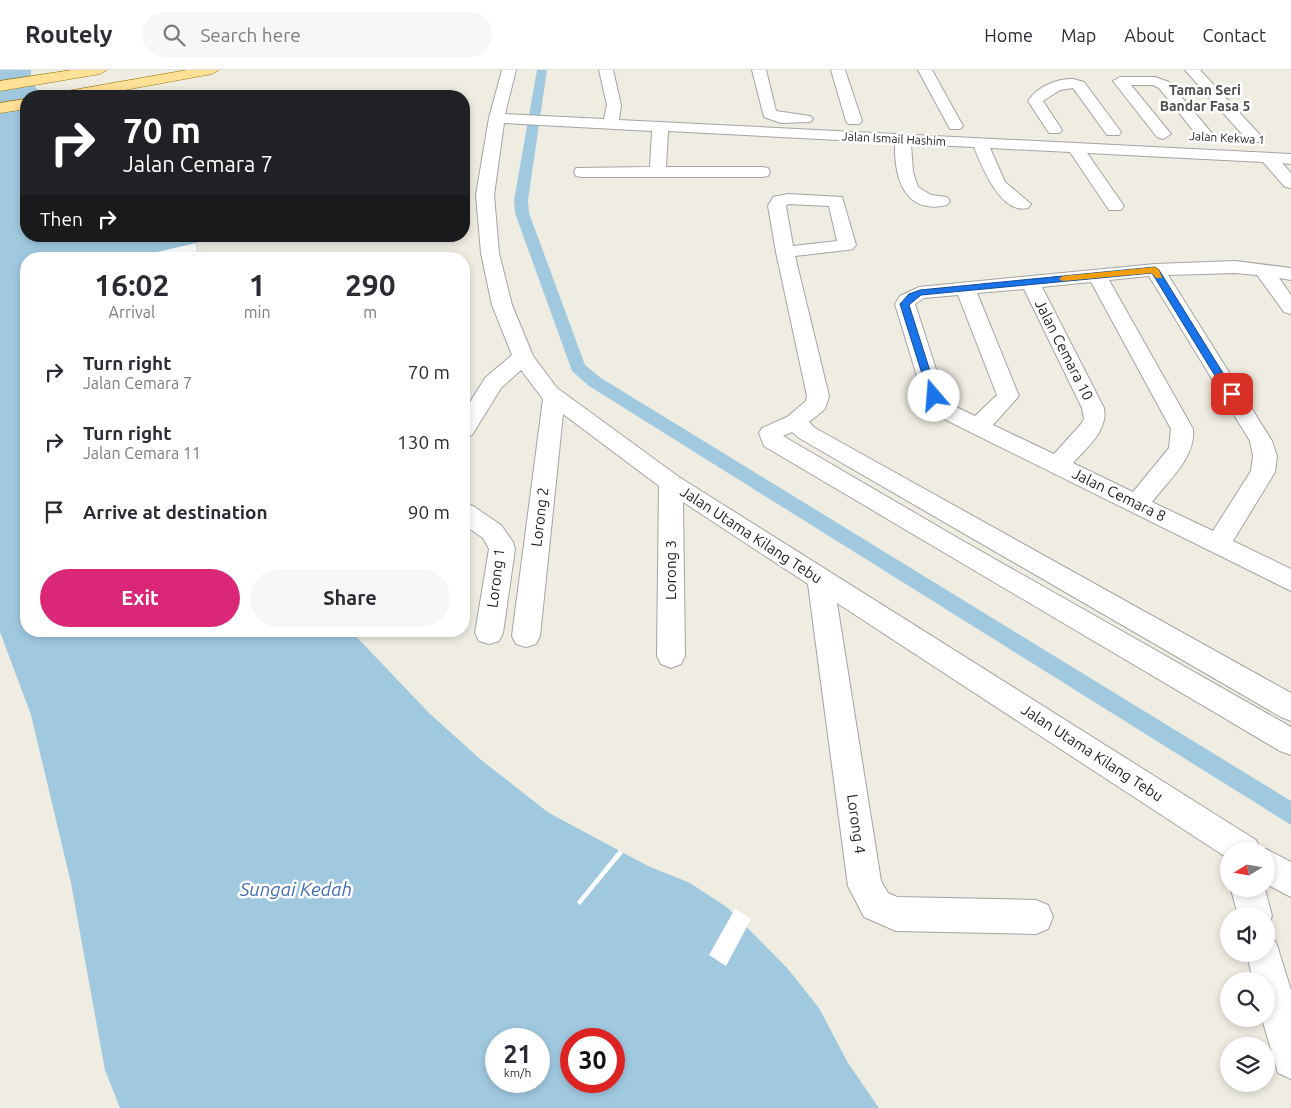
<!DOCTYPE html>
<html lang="en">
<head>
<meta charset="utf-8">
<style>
	:root { --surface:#fff; --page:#f7f7f7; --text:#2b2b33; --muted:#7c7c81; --line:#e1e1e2; --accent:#db2777 }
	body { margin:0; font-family:Ubuntu,sans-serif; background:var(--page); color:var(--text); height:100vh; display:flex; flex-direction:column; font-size:19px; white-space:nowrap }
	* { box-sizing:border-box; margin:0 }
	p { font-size:16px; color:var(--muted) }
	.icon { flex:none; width:28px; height:28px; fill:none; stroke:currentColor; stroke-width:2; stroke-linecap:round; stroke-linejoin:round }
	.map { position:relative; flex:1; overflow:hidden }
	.details { position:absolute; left:20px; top:182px; width:450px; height:385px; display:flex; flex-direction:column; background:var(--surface); border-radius:20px; box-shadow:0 2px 8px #0003 }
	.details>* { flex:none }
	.guide { position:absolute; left:20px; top:20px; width:450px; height:152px; border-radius:20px; box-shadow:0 2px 8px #0003; background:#202124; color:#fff; overflow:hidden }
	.needle { width:32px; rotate:259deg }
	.fabs { position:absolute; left:1220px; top:772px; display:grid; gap:10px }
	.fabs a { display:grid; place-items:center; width:55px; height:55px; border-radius:50%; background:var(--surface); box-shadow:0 2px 8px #0003; font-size:25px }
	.speed { position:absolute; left:485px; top:958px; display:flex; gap:10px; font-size:25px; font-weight:700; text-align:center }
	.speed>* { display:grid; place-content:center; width:65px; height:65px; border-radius:50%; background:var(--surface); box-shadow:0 2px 8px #0003; line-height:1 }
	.speed small { font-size:12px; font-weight:400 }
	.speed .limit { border:8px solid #d22; background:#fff; color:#111 }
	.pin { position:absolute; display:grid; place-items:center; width:42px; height:42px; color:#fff; margin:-21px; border-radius:10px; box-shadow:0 2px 8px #0006 }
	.me { position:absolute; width:55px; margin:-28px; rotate:342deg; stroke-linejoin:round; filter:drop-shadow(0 0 4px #0008) }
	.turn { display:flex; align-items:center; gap:18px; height:105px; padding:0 20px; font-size:22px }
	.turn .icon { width:65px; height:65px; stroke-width:2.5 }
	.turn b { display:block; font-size:35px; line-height:42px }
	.then { display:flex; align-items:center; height:48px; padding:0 20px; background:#0003; gap:10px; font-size:19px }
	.eta { display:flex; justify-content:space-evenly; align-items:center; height:85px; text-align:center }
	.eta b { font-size:30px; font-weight:700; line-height:35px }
	.primary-button { display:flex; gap:10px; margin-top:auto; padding:10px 20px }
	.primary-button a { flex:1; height:58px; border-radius:30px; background:var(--accent); color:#fff; font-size:20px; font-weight:700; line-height:58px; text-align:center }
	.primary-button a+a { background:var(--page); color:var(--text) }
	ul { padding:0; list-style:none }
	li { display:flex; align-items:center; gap:15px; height:70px; padding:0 20px }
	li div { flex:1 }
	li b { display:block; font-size:19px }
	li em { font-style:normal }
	header { display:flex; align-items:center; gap:30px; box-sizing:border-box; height:70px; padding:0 25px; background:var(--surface); border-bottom:1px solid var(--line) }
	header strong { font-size:24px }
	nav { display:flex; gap:28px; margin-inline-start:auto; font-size:18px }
	.search { width:350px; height:45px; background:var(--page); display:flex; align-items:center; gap:12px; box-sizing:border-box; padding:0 18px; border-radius:28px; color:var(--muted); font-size:19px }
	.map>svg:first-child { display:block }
	.water { fill:#a0c9e0; fill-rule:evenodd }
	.pier { fill:#fff }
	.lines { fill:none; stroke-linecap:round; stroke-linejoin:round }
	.canal { fill:#a0c9e0; fill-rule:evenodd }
	.minor-casing { stroke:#a4a4a4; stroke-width:2 }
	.major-casing { stroke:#967900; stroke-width:1 }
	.minor { fill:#fff; fill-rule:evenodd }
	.major { fill:#ffe097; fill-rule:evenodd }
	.route { fill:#1a73e8; stroke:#114b97 }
	.slow { fill:#f59e0b }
	.labels { text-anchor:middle; stroke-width:5; stroke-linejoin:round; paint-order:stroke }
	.far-street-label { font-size:12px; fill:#1d1d1d; stroke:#fff }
	.far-neighbourhood-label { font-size:14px; font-weight:bold; fill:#505050; stroke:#fff }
	.street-label { font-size:15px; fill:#1d1d1d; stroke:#fff }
	.near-water-label { font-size:19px; font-style:italic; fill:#446db2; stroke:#fff }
</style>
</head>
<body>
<header>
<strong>Routely</strong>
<div class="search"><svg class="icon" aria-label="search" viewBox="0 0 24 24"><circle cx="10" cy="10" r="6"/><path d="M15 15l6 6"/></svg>Search here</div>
<nav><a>Home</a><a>Map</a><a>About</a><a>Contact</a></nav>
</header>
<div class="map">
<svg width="1291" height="1038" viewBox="0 0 1291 1038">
	<rect width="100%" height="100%" fill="#efede2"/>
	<path class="water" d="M0,0H31C30,14 35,18 45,26H26V166H196L198,184L205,189H26V561H351L428,642L480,689L549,743L648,796L690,813L728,838L788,899L819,938L848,993L879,1038H120L105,1000L71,813L31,645L0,562ZM496,969H539V1011H496ZM571,969H614V1011H571Z"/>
	<path class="pier" d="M196,173L198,184L205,189H127Z
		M619,780L623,783L580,835L577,832Z
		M735,839L751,849L726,896L709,885Z"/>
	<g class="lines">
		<path class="canal" d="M537,0H547L528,130L529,143L585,295L601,308L1291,731V755L589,316L572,301L515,143L514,130Z"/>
		<g class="minor-casing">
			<path id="minor" d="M502,0H516L505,44L604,49L607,35L599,0H613L621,35L619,50L1291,84V94L1282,93L1291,103V118L1285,117L1263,92L1087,83L1124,136L1121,140H1109L1070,82L990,78L1005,112L1031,134L1028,138C1001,145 982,97 974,77L911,74L913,102L918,117L931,125L947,127L950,131L947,135C904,145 894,107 895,73L668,61L666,97H762L768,98L770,102L768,106L762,107H582L576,106L574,102L576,98L650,97L652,61L504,53L494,125L499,183L512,235L533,286L557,318L679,407L1256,770L1261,781L1266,779L1291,792V827L1266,814V781H1229V789L837,533L881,811L888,823L897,827L1036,830L1048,835L1053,847L1048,859L1036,864L896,861L864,847L848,816L808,514L683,432L685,586L681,594L671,598L661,594L657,586L659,416L563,344L540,566L536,574L526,577L516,574L512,566L543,329L521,300L501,318L472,365L464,368V342L485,308L512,285L492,235L481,183L476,125L489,48Z
				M752,0H766L776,41L810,46L813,49L810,52L781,53L764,47Z
				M831,0H845L862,51L859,54H849L846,51Z
				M918,0H932L963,56L960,59H950Z
				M1185,0H1200L1261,66L1263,69L1261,72H1249Z
				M1120,7H1155L1169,12L1215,67L1207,72L1201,70L1159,18L1153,15H1131L1171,64L1163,69L1157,67L1113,11Z
				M1073,9L1084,12L1121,62L1119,65H1107L1073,18L1060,20L1043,31L1062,60L1059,63H1049L1028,31C1038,16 1056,9 1073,9Z
				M788,124L842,127L856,175L853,179L847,180L795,186L829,326L825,339L809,352L815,358L1291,623V651L1281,647L799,368L792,362L783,366L963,471L1291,657V685L1280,681L764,376L759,363L762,358L787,347L806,331L807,326L776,182L768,136L773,127ZM788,134L829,136L837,171L793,176L786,136Z
				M1235,191L1291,198V210L1279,208L1291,225V244L1284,242L1257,205L1235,203L1168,205L1272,371L1277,386L1275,402L1233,471L1291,499V521L938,346L923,326L895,234L900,226L919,217L1155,194ZM1149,206L1250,371L1253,386L1251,401L1213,461L1152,432C1168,411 1196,387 1193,359L1109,210ZM1091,212L1171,359L1169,378L1133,422L1073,393C1087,377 1108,361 1104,338L1042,217ZM1024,219L1082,338L1084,349L1081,354L1054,384L993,355L1019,326L977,223ZM958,225L997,325L975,346L954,336L944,324L915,234L924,228Z
				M464,433L473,436L501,455L513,472L515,479L503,563L499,571L489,574L479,571L475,563L489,479L483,468L464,455Z
				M1231,819H1265L1272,846L1267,858L1266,846H1238Z
				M1266,868L1276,872L1291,920V1009L1278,1003L1262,949H1266V911H1253L1247,884H1266Z"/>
		</g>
		<g class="major-casing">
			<path id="major" d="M72,0H107L100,4L0,21V11Z
				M187,0H219L212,4L92,26H60L68,21Z
				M26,29V39L0,43V33Z"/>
		</g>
		<use href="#minor" class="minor"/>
		<use href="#major" class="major"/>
	</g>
	<path class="route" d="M1155,197L1159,200L1236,324L1235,327H1228L1152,203L921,225L909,235L938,326L934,329L929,326L900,234L909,224L920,220Z"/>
	<path class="slow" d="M1155,197L1159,200L1162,208H1156L1152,203L1063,211L1059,209L1063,206Z"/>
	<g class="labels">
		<g class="far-street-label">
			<text transform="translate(1227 68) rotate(3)" y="4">Jalan Kekwa 1</text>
			<text transform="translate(894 69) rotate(3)" y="4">Jalan Ismail Hashim</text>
		</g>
		<g class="far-neighbourhood-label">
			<text x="1205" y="25">Taman Seri<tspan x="1205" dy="16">Bandar Fasa 5</tspan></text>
		</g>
		<g class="street-label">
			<text transform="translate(1064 280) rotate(63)" y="5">Jalan Cemara 10</text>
			<text transform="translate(1119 425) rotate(26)" y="5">Jalan Cemara 8</text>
			<text transform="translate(540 447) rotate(-83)" y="5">Lorong 2</text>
			<text transform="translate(751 465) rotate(33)" y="5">Jalan Utama Kilang Tebu</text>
			<text transform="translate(671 500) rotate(-90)" y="5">Lorong 3</text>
			<text transform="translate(496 508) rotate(-83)" y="5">Lorong 1</text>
			<text transform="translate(1092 683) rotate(33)" y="5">Jalan Utama Kilang Tebu</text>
			<text transform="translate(856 754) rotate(82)" y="5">Lorong 4</text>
		</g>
		<g class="near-water-label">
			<text x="296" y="826">Sungai Kedah</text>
		</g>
	</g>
</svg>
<div class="fabs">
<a><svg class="needle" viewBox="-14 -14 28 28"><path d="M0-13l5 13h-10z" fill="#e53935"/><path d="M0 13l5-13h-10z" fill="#7c7c81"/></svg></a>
<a><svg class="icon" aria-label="sound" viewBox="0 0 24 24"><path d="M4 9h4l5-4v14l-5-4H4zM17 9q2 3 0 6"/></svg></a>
<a><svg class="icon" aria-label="search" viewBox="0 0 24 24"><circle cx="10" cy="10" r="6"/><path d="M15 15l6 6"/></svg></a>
<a><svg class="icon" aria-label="layers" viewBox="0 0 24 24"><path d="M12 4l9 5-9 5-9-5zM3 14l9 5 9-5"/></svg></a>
</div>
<div class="speed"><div>21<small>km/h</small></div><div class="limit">30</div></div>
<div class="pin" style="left:1232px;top:324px;background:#d93025"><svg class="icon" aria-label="arrive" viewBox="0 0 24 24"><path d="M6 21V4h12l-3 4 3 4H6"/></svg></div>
<svg class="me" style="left:934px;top:326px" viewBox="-20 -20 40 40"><circle r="19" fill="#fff"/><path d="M0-13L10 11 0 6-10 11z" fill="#1a73e8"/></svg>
<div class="guide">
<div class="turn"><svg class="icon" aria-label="right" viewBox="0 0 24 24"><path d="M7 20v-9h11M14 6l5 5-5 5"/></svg><div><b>70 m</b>Jalan Cemara 7</div></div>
<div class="then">Then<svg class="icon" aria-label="right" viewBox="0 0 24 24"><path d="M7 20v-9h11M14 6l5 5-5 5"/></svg></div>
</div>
<section class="details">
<div class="eta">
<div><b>16:02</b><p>Arrival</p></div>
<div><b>1</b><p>min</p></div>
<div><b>290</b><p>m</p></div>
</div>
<ul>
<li><svg class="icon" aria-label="right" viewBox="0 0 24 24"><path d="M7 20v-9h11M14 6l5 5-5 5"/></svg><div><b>Turn right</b><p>Jalan Cemara 7</p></div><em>70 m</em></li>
<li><svg class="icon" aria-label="right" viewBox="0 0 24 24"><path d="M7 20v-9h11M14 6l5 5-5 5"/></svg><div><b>Turn right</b><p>Jalan Cemara 11</p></div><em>130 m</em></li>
<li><svg class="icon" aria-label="arrive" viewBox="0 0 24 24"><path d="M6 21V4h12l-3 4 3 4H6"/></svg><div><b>Arrive at destination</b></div><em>90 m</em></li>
</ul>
<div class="primary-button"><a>Exit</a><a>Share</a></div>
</section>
</div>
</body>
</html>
